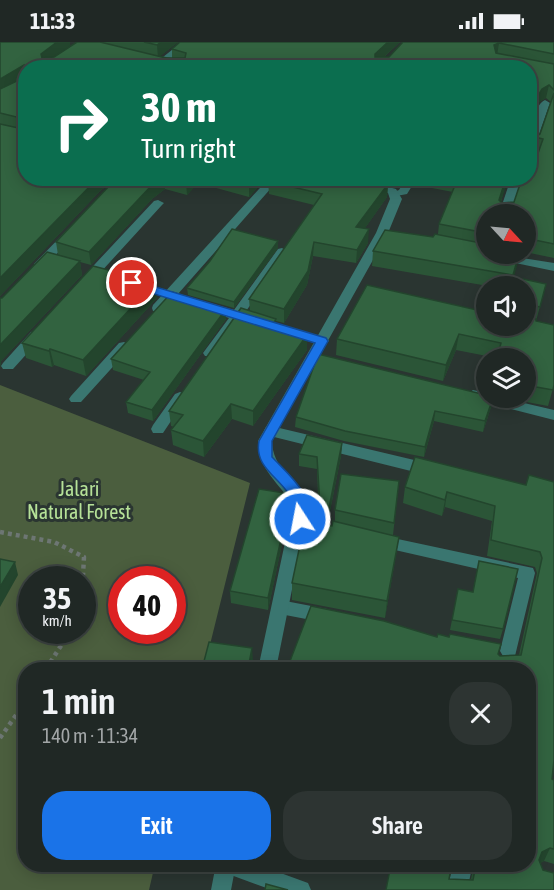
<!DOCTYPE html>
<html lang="en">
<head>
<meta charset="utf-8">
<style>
	:root { --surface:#202825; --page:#2d3432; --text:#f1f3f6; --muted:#a2a6a7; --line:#3d4442; --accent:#1a73e8 }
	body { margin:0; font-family:"Asap Condensed",sans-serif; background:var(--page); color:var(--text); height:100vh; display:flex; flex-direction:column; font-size:22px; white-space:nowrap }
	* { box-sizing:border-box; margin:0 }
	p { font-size:20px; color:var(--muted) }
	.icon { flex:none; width:33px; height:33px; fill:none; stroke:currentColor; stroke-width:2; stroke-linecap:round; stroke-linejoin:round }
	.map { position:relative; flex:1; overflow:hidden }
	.sheet { position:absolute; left:18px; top:620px; width:518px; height:210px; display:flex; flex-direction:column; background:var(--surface); border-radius:24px; box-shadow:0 3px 15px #0003,0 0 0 2px var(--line) }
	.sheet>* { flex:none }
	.banner { position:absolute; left:18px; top:18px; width:519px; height:126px; border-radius:24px; box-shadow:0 3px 15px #0003,0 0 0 2px var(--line); background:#0b6e4f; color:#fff; overflow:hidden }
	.needle { width:39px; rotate:116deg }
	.tools { position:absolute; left:476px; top:162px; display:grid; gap:12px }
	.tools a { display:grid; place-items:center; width:60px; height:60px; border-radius:50%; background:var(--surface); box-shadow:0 3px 15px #0003,0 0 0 2px var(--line); font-size:30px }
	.speed { position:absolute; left:18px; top:524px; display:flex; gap:12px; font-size:30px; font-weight:700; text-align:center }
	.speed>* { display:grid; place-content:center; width:78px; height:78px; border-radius:50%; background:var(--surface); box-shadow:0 3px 15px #0003,0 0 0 2px var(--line); line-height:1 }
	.speed small { font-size:15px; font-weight:400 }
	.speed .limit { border:9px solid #d22; background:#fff; color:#111 }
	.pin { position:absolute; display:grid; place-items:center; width:51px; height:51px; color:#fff; margin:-26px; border:3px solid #fff; border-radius:50%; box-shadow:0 2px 6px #0007 }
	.me { position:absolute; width:66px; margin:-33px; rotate:349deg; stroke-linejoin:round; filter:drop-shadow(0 0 4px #0008) }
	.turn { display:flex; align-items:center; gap:21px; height:126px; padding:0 24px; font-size:27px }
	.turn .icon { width:78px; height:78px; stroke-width:2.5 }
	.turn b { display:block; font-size:42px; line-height:51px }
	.round { display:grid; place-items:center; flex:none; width:63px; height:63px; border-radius:24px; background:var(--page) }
	.summary { display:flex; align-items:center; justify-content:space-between; height:102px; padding:0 24px }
	h1 { font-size:36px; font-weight:600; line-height:45px }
	.primary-button { display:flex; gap:12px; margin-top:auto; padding:12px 24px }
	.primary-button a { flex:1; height:69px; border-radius:24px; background:var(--accent); color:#fff; font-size:24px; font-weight:600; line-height:69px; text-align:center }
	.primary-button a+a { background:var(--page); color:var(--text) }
	.status { display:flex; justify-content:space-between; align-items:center; height:42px; padding:0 30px; background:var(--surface); direction:ltr }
	.status svg { height:16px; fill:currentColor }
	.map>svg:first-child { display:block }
	.green { fill:#4b5e3e; fill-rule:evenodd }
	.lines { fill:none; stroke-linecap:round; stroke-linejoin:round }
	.path { stroke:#6d7673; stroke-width:4.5; stroke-dasharray:4 4; stroke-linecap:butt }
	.minor { fill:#3a7670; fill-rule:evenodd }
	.tertiary { fill:#3a7670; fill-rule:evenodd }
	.wall { fill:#2b5537 }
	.shaded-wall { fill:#23452d }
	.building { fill:#326340; stroke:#23452d; stroke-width:1.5 }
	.route { fill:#1a73e8; stroke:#114b97; stroke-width:1.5 }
	.labels { text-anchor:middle; stroke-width:6; stroke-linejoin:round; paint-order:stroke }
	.park-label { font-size:20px; fill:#b6e298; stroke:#2a3531 }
</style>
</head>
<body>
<div class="status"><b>11:33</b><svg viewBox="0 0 49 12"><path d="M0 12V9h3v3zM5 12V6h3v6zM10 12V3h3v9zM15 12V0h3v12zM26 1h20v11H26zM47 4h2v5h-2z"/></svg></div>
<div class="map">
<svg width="554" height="848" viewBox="0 0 554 848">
	<rect width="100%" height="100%" fill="#2a3531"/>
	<path class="green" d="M0,343L250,441L204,627H26V822H155L149,848H0ZM32,537H82V588H32ZM122,537H172V588H122Z"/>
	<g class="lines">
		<path class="path" d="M0,490L54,500L84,515L82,551
			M46,627L71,588
			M0,696L26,659"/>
		<path class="minor" d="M182,0H193L164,23H158V19Z
			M545,58L550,61L535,104L530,107C530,95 533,63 545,58Z
			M269,136H280L163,269H153L152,266L153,263Z
			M406,136H417L407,152L391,155V151L399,148Z
			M511,136H522L510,172H499Z
			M158,158L164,161L162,163L89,243H81V237L154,159Z
			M71,186L75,188V192L42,228H34V222L67,188Z
			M282,206L288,210L244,272L262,280L260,283L255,284L239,279L215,314H205L203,311L229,276L202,267V261L207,260L234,268L278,207Z
			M496,212L554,221V229L496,217Z
			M287,285L327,296L329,299L322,303L282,292L280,289Z
			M36,289L41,290L43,293L41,296L13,327H3L1,324L3,321L31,290Z
			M124,300L131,304L129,307L81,360H71L69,357L71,354L119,301Z
			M473,348L486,351V356H503L554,368V378L468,356L466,353Z
			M180,350L185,352L187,355L163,391H153L151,387L153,383L175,352Z
			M271,384L431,422L439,428L431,434L266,393L264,389L266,385Z
			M379,493L533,526L535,531L515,614L509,617L503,614L500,609L518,536L373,503L371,499L373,495Z
			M280,558L327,567L333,569L336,574L333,579L327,581L280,572L274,570L272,565L274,560Z
			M217,822H256L308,841L311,848H272L220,829Z
			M453,822H473L467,848H447Z"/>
		<path class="tertiary" d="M334,136H355L396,147L402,157L388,191L272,399C272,425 297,441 309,463L276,627H258L293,463C280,442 257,426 258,399L376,191L390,157L388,151Z
			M216,822H236L231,848H211Z"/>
	</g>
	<path class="wall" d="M0,0L70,4L77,0H178L160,14L172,16V7L180,0H400L384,15H389L403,0H554V216L525,210V172H486V212H520L519,213L511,244H488L372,224L373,209L433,195L438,192L439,182L453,150L416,143V136H507L501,160L502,161L514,160L530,136L538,110L532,108L535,95L540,92L551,60L546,56L539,60L534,70L530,99V26H26V136H266L249,155L198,141L187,153L165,147L152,157L91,223L80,220L82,233L1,319L0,326V256H2L58,213L56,200L109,144L102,147L0,254Z
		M271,136H403L395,144L388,143L387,155L365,186L368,201L356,221L313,214L307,243L284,281L276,279V285L307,293V308L253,384L232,377L204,415L173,403L171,388L174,385L171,384L169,369L250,269L249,257L314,163L269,152L268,139Z
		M278,206L234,266L188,253L187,246Z
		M546,242L536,279L554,343L548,364L506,356H525V316H497L456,308L443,339L336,313L337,297L525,284V244Z
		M157,256L86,334L54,323L52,325L26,316L22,301Z
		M226,267V277L153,379L128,371L126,360L144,338L113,328L111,317Z
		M491,365L483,390L434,379L424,415L344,399L295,385L296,375Z
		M342,401L341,414L328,479L319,477L317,427L299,424V412Z
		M399,439L393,493L399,495L385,576L292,558V541L332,484L335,479V468Z
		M554,440L552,737L554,738V822L544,819L540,821L543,828L554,831L386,848L449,837H471L474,822H528V627H287L498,612L500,614L519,613L537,531L535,525L487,514L492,479L445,465L442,474L403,461L405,445L526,443Z
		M291,452L290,464L268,568L231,561L230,549Z
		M458,547L503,587L500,597L450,588Z"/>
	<path class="shaded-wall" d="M57,0H70V4L43,24L41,12Z
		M161,0H178L158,16L157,3Z
		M388,0H400L374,24L375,12Z
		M499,1L497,14L492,16L494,3Z
		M24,23L26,36L0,51V37Z
		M549,43L546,56L539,60L533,72L535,59L542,47Z
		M98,136H123L102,147L0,254V236Z
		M161,136H164L165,147L152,157L91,223L89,210L151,144Z
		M189,136H198V141L187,153L186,140Z
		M253,136H266L249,155V141Z
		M395,136H403L395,144Z
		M506,136H507L506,144L497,171L499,158Z
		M388,142L387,155L356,199V185Z
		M369,187L368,201L356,221L357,208Z
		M278,199V206L234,266V260Z
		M314,200L313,214L307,243L284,281V267Z
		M519,212L517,224L511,244L513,233Z
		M80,219L82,233L1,319L0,326V303Z
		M155,240L157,256L86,334L83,318Z
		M529,263L525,279L526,266Z
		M226,267V277L153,379L152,368Z
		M276,277V292L272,284Z
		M459,292L456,308L443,339L446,323Z
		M307,293V308L253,384V369Z
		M50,307L54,323L52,325L49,309Z
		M493,356L491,365L483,390L485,379Z
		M231,362L232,377L204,415L203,399Z
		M435,369L434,379L424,415L425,405Z
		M342,401L341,414L328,479L329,466Z
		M447,450L445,465L442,474L445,458Z
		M291,452L290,464L268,568V556Z
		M399,495L396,512L385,576L387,559Z
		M15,520L18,533L0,565V545Z
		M252,606L253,618L251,627H248Z
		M550,806L544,819L536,823L542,810Z"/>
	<path class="building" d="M0,0H57L41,12L42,16L54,15L77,0H100L166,16H185L186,11L172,7L180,0H388L375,12V15H389L403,0H554V12L499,1L494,3L496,11L554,22V48L549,43L542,47L535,59L530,94V26H26V82L25,77L0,71V47L25,35L24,23L0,37Z
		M144,0H161L157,3Z
		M554,51V202L525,196V172H486V191L439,182L458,136H506L499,158L502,161L514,160L522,136H530V134L543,97L535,95L540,92Z
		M0,82L23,87L26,85V136H98L0,236Z
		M120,136H161L151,144L89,210L56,200L112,141Z
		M174,136H189L186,140Z
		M231,136H253L249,141Z
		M271,136H372L388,142L356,185L369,187L357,208L314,200L308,229L284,267L249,257L322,152L268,139Z
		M232,187L278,199L234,260L187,246L210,219Z
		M385,188L433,195L435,192L486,202V212H519L513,233L373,209Z
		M47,210L80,219L0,303V256H2Z
		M93,224L155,240L83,318L50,307L49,309L22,301Z
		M523,237L546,242L540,265L529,263L526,266H525V244H520Z
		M367,243L486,270V284H525V275L536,277V279L554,283V343L553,348L525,343V316H497L501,301L459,292L446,323L337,297Z
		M172,250L226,267L152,368L126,360L150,330L111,317Z
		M241,266L276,277L272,284L307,293L253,369L231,362L203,399L171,388L183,373L169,369Z
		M318,312L486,353V356H493L485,379L435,369L425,405L345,389L296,375Z
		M307,393L342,401L329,466L320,465L317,415L299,412Z
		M415,415L526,443L529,433L554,440V718L552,737L554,738V807L550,806L542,810L539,818L543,828L554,831V848H386L391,822H452L449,837L473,838L476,822H528V627H287L311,564L384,579L437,595L438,592L449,595L450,592L501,602L498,612L500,614L521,613L542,516L540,510L491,498L495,464L447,450L445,458L405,445Z
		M341,432L399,439L394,481L335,468Z
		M259,447L291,452L268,556L230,549Z
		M305,479L332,484L333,479L399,495L387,559L292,541Z
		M0,517L15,520L0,545Z
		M479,519L518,527L503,587L452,578L458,547L473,550Z
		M209,600L252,606L248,627H202Z
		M266,842L288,848H265Z"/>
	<path class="route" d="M128,239H136L326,296L328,299L272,399V415C288,432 318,456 305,481H295C291,472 296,464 290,454C279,435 254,425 259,399L315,301L128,244Z"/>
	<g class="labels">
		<g class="park-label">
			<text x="79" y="454">Jalari<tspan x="79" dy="23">Natural Forest</tspan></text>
		</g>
	</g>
</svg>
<div class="tools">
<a><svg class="needle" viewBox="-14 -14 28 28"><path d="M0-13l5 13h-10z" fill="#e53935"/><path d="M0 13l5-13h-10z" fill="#a2a6a7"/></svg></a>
<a><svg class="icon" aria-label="sound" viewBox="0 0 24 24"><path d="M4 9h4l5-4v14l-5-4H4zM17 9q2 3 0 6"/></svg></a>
<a><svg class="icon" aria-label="layers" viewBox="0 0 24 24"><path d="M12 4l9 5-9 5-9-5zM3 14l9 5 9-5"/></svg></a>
</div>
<div class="speed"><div>35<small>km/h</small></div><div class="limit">40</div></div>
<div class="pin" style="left:132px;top:241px;background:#d93025"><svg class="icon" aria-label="arrive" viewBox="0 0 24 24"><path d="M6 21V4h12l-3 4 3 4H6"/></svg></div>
<svg class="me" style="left:300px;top:477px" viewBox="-20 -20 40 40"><circle r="17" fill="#1a73e8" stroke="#fff" stroke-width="3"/><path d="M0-11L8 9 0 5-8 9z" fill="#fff"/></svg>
<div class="banner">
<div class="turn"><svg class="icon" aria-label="right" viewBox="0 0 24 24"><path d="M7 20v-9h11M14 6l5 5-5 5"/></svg><div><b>30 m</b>Turn right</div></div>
</div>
<section class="sheet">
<div class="summary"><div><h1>1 min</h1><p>140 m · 11:34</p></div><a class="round"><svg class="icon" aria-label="close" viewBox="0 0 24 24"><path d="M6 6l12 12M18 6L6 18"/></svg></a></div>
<div class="primary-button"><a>Exit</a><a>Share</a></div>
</section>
</div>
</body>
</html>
